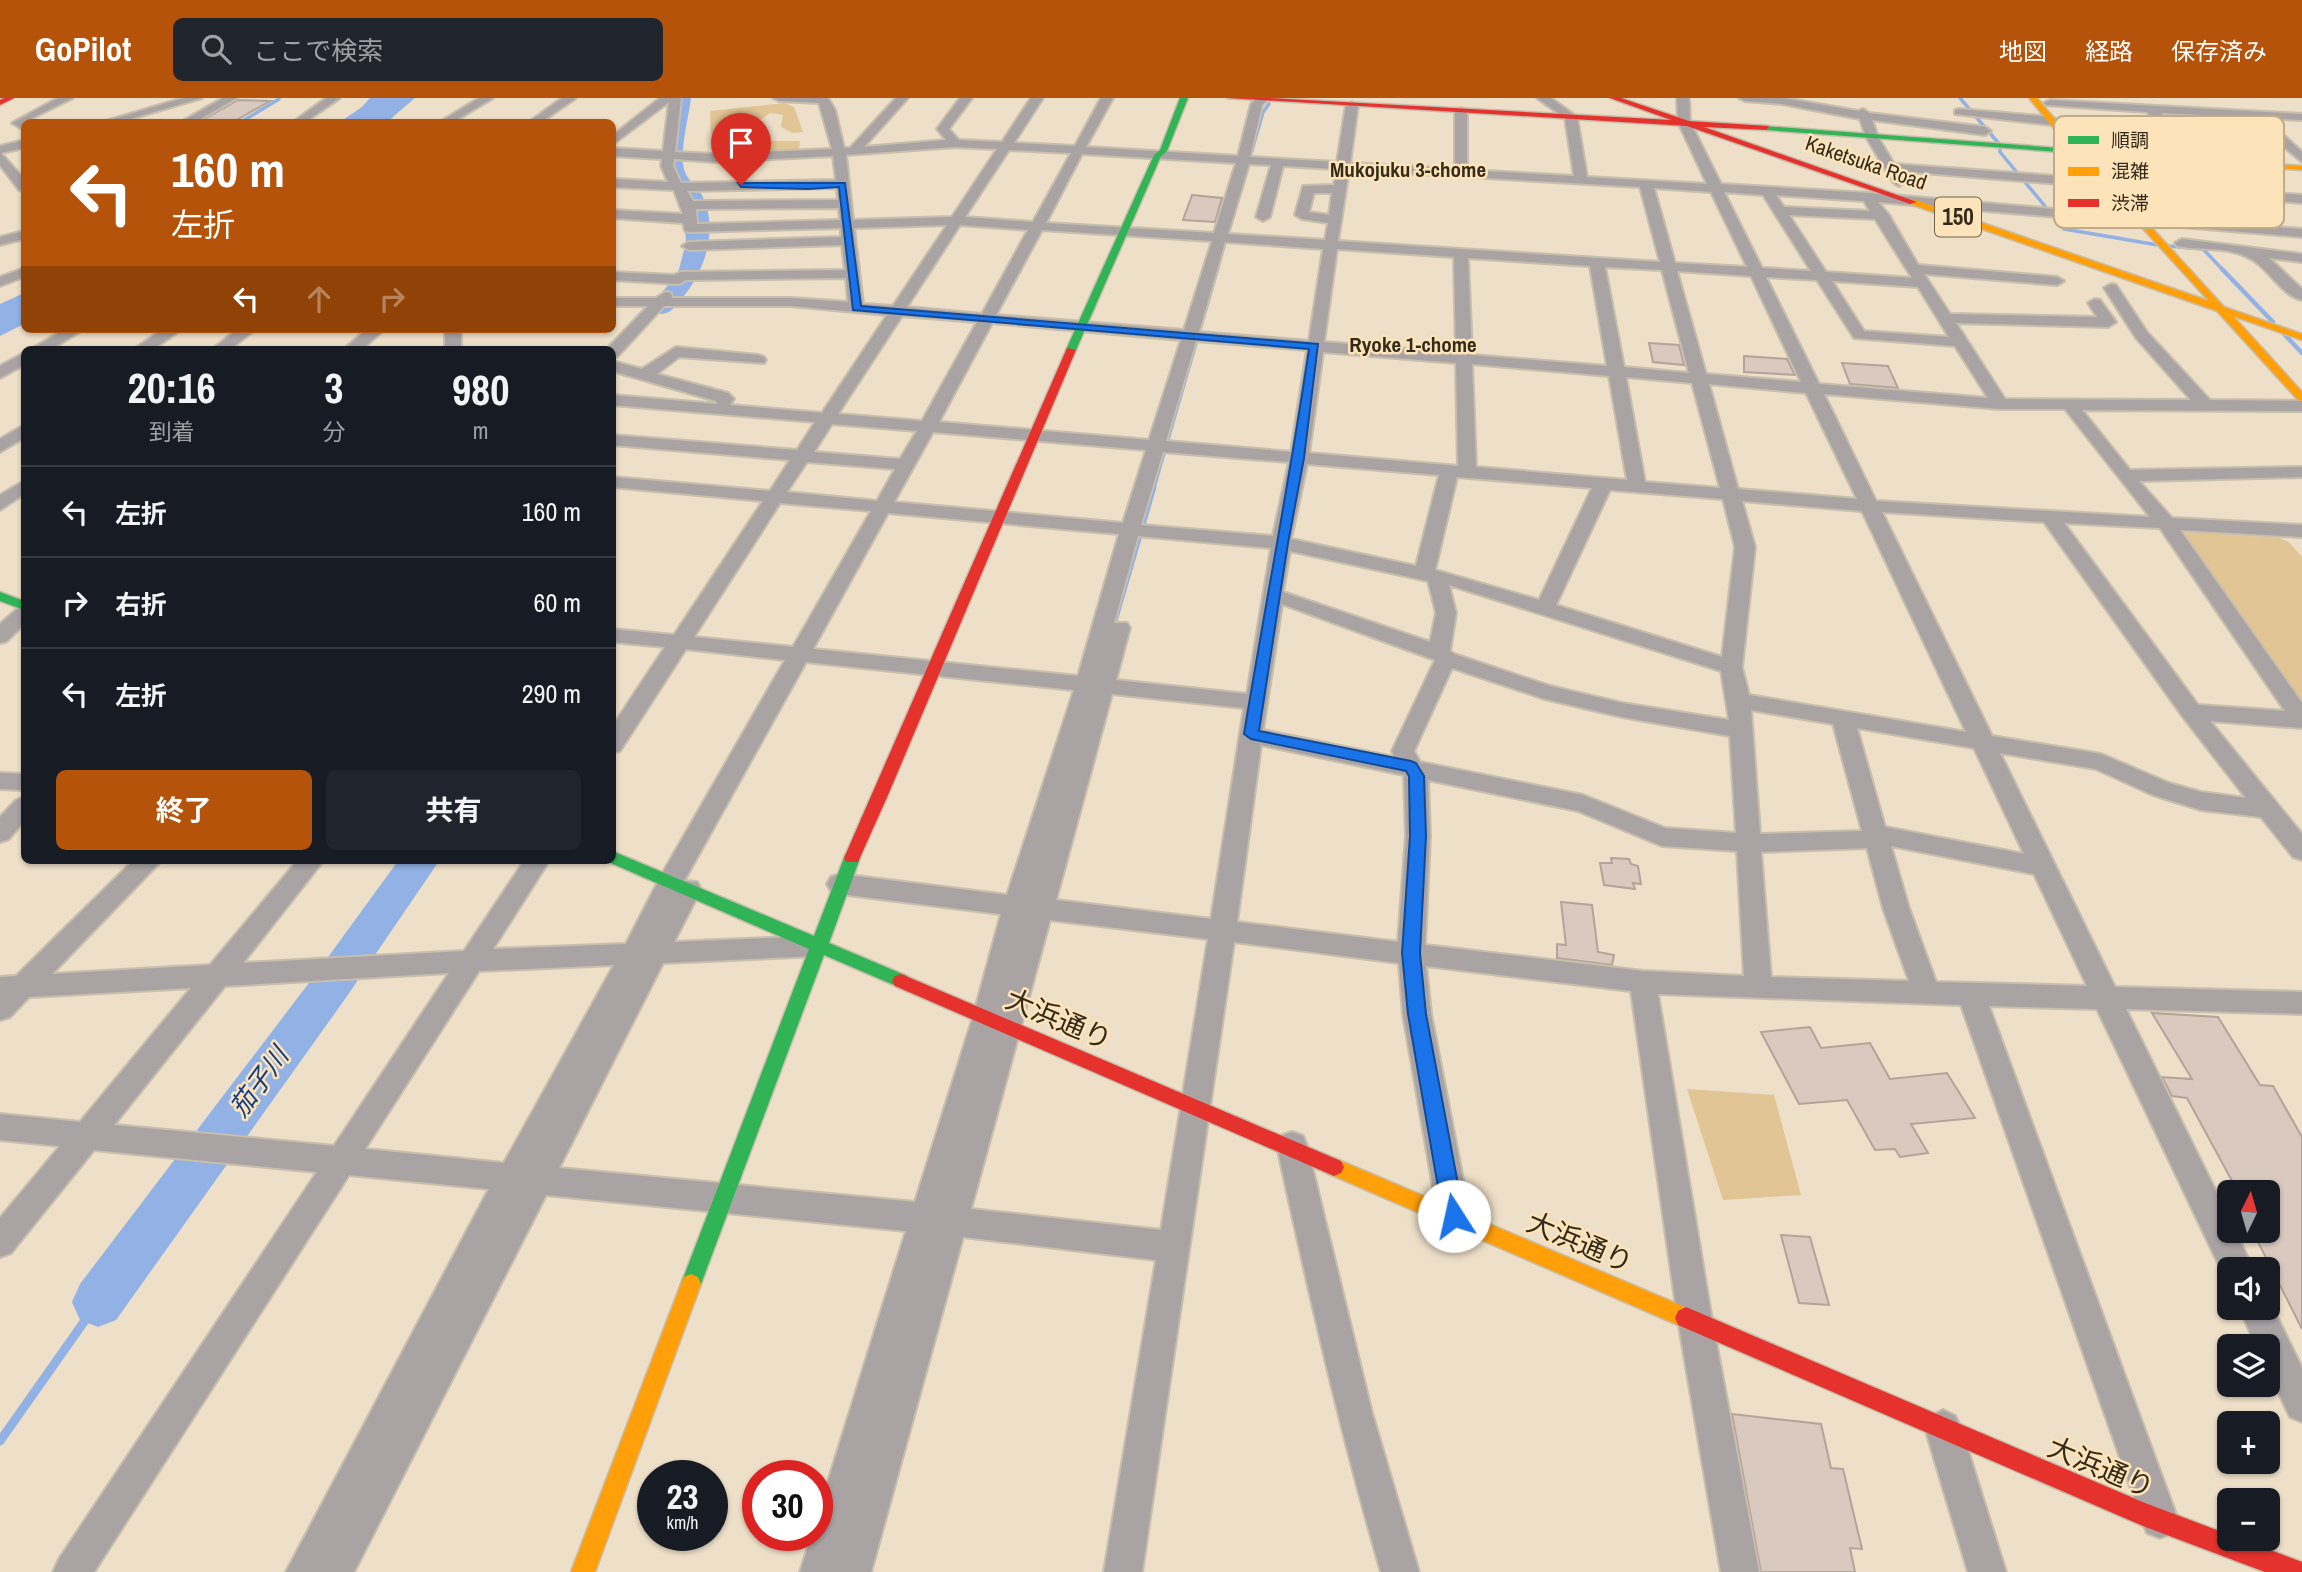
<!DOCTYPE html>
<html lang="ja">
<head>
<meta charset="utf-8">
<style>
	:root { --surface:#171b24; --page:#20242c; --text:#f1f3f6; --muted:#9ea1a6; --line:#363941; --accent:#b45309 }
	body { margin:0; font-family:"Archivo Narrow","Noto Sans JP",sans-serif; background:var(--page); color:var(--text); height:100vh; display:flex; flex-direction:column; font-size:26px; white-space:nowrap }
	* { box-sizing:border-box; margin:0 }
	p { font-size:23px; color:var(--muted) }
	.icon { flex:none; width:38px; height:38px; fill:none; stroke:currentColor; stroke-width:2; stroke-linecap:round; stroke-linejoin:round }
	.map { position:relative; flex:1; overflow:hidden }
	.sheet { position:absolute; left:21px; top:248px; width:595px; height:518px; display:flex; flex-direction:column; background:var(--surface); border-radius:10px; box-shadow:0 2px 5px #0004 }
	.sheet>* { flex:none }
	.top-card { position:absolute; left:21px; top:21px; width:595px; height:214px; border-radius:10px; box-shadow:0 2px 5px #0004; background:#b45309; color:#fff; overflow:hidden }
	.needle { width:46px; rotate:5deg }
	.tools { position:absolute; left:2217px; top:1082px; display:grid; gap:14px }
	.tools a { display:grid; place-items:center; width:63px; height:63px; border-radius:10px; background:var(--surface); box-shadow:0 2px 5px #0004; font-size:35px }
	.speed { position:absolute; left:637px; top:1362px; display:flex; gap:14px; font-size:35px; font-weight:700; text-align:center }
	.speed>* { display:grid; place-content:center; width:91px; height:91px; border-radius:50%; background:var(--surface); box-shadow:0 2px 5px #0004; line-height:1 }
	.speed small { font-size:18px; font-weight:400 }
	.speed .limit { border:10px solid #d22; background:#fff; color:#111 }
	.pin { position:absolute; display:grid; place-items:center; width:60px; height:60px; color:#fff; margin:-72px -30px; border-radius:50% 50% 50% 0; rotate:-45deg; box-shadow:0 0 7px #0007 }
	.pin .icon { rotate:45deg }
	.me { position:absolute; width:77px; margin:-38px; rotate:350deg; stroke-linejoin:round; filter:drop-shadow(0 0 5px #0008) }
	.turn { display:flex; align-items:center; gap:24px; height:147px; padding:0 35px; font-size:32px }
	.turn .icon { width:91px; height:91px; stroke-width:2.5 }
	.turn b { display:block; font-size:49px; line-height:60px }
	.lanes { display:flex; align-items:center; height:66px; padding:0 35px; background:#0003; justify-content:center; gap:35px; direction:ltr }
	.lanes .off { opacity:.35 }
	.eta { display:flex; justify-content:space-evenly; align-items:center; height:119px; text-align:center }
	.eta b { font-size:42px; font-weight:700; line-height:49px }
	.primary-button { display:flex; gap:14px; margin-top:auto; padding:14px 35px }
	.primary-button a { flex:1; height:80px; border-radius:10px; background:var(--accent); color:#fff; font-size:28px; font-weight:700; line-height:80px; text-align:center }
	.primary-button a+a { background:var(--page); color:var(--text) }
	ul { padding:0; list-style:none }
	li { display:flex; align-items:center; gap:21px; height:91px; padding:0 35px; border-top:2px solid var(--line) }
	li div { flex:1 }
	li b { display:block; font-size:26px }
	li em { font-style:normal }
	header { display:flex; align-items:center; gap:42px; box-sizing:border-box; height:98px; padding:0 35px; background:var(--accent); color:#fff }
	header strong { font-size:33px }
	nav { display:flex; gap:38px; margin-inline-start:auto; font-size:24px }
	.search { width:490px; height:63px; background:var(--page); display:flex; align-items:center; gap:18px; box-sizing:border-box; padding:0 24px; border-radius:10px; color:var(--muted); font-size:26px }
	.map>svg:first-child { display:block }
	.green { fill:#e2c594 }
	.water { fill:#92b2e5 }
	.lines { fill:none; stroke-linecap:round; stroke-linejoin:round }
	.stream-far3 { stroke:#92b2e5; stroke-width:3.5 }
	.stream-far2 { stroke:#92b2e5; stroke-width:4.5 }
	.stream-far1 { stroke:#92b2e5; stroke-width:5 }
	.stream { stroke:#92b2e5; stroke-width:9 }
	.river { fill:#92b2e5; fill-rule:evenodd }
	.building { fill:#d9c9bf; stroke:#b3a49a; stroke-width:2 }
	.street-casing { stroke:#c8beac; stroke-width:4 }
	.fast-casing { stroke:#c8beac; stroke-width:3 }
	.slow-casing { stroke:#c8beac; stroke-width:3 }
	.jam-casing { stroke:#c8beac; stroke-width:3 }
	.street { fill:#a9a3a4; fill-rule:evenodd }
	.fast { fill:#30b455; fill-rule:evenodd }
	.slow { fill:#ff9f0a; fill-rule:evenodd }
	.jam { fill:#e5322d; fill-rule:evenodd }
	.route { fill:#1a73e8; stroke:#114b97; stroke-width:2 }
	.labels { text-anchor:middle; stroke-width:5; stroke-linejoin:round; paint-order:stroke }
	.far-street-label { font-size:21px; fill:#342b1a; stroke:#fce3b9 }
	.far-neighbourhood-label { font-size:21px; font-weight:bold; fill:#342b1a; stroke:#fce3b9 }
	.shield { fill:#fce3b9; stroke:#70624a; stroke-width:2 }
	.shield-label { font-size:23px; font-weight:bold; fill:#342b1a }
	.water-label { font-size:26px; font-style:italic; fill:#103d86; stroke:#fce3b9 }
	.near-street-label { font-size:28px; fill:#342b1a; stroke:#fce3b9 }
	.key { fill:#fce3b9; stroke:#c0ac89; stroke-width:2 }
	.key-label { font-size:19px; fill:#342b1a }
</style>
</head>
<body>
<header>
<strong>GoPilot</strong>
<div class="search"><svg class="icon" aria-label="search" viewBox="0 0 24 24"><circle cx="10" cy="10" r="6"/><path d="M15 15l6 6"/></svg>ここで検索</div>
<nav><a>地図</a><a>経路</a><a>保存済み</a></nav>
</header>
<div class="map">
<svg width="2302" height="1474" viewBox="0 0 2302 1474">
	<rect width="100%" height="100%" fill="#eddfc8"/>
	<path class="green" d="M784,5L794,9L803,34L793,35L781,29L783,17L770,15L759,23L725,27L724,34L728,43L756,38L749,48H739L738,50L746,51L742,56L723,57C709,44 711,32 710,13Z
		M764,38H769L770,43H800L799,51L754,53Z
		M2187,434L2280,440L2289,444L2302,459V612L2182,437Z
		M1687,991L1774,997L1801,1097L1723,1102Z"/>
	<path class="water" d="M370,0H415L387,24H340L362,9Z
		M24,195V226L0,238V206Z"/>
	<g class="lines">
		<path class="stream-far3" d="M1960,0L2000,47V54L2064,131L2158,147
			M241,24L279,1
			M1248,66L1263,14L1269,6
			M2168,148L2203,151L2223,172
			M1217,172L1227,137"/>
		<path class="stream-far2" d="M2222,171L2273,224
			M2285,237L2302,255
			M1153,391L1217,171"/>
		<path class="stream-far1" d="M1113,530L1154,389"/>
		<path class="stream" d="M0,1343L98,1204"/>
		<path class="river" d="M673,0H691C689,18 679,55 684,71C686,81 697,88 702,97C719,131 705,173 683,199C674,211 668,219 653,215L649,210L678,175L686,145L683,99L666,76L663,67Z
			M398,763H439L345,901L116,1222L98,1229L80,1222L72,1204L80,1186L315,877Z"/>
	</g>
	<path class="building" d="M238,2L270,3L233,24H199Z
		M1192,97L1222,100L1215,124L1183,122Z
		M1649,245L1679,247L1684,267L1653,264Z
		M1744,258L1787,261L1795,277L1744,274Z
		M1842,265L1888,268L1898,290L1850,286Z
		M1611,760L1629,761L1631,766L1638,768L1641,786L1633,785L1635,791L1604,787L1600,765H1612Z
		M1561,804L1592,807L1598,854L1614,857L1612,867L1557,860V846L1566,847Z
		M2152,915L2218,919L2260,987L2273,988L2302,1039V1231L2252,1132H2268V1094H2238L2187,1000L2172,998L2162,979L2192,981Z
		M1810,929L1821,950L1870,945L1890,981L1947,975L1975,1020L1911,1026L1928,1055L1900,1059L1895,1051L1875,1052L1847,1002L1799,1006L1761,934Z
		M1781,1137L1810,1139L1829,1207L1799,1205Z
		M1732,1316L1821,1326L1831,1370L1843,1371L1862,1451L1850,1450L1855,1474H1761Z"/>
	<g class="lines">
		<g class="street-casing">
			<path id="street" d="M58,0H73L24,24V32L12,25Z
				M183,0H202L120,24H103Z
				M223,0H237L195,24H181Z
				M326,0H340L305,24H293Z
				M479,0H493L453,24H440Z
				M562,0H576L541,24H529Z
				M660,0H681L675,54L714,56L832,51L819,5L779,3L773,0H828L835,12L844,50H850L896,0H908L864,49L946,42L937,31L960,0H972L949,31L959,42L1002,44L1031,0H1043L1014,45L1075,48L1101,0H1113L1086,49L1238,58L1251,6L1257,0H1269L1262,7L1250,59L1337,64L1346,7L1352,4L1358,7L1350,65L1455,71V13L1461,10L1467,13V72L1574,78L1565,20L1537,0H1551L1577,19L1587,79L1707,86L1678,24L1677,0H1689L1690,24L1721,86L1868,95L2147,119V125L2142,126L1878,104L1889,117L1918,167L2057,179L2064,183L2057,187L1924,176L1950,216L2097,219L2088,205L2095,201L2100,202L2116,224L2108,229L1956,225L2005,301L2191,302L2136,240L2104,190L2111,186L2116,187L2147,234L2210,302L2302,303V313L2082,312L2130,372L2302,369V379L2139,383L2172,420L2302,427V439L2180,432L2302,605V630L2210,623L2302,736V762L2293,759L2261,719L2201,712L2153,697L2096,671L2000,655L2115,889L2302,894V916L2126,911L2230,1122V1132H2235L2253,1171H2230V1184L2226,1182L2097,911L1989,908L2178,1422L2173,1435L2160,1440L2147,1435L2142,1422L1961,907L1658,896L1712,1222L1759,1474H1721L1678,1222L1631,893L1426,868L1431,916L1470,1118L1465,1128L1454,1133L1443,1128L1438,1118L1403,916L1399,865L1234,844L1142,1474H1104L1156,1162L963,1139L871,1474H800L812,1437H817V1419L906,1133L546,1097L354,1474H286L489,1091L349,1077L94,1474H53L59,1461L317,1074L94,1052L11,1155L0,1159V1120L60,1048L0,1042V1016L80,1024L191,890L29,899L10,919L0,922V879L16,878L133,763H161L52,876L210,867L297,763H323L243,865L464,853L524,763H549L493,851L626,846L662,776L785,562L686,551L620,653L612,655V629L665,549L612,544V531L674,537L763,403L612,389V379L770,393L790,362L612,347V337L797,352L815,324L612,307V297L717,306L716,303L612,273V263L642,271L676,249L758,257L764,259L766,262L764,265L679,259L657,276L728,295L734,301L730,307L822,315L887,217L791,208H664L618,258L612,260V252H606L648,208H612V200H656L666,194L671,195L672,200H791L848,204L846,180L686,182L679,186L612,182V174L674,177L681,174L845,172L842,147L689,152L682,148L689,144L841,139V130L690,134L685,133L683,125L612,120V112L683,116L674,92L612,89V81L668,84L661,68L662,61L612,58V50L663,53L669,4L612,47V38ZM955,49L997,51L952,119L853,122L846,57ZM1009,52L1071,55L1033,124L965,119ZM1082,56L1236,65L1214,135L1046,125ZM833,58L836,82L681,85L673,68L674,61L714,64ZM1249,66L1271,67L1256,119L1263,123L1270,119L1283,68L1336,71L1334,87L1303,88L1295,117L1302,121L1328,125L1325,142L1228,136ZM1349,72L1640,89L1660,164L1338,143ZM837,90L838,102L693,103L687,93ZM1654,90L1711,94L1747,169L1675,165ZM1724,94L1763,97L1811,173L1762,170ZM1314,95H1332L1329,117L1309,114ZM1776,97L1864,103L1870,113L1784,109ZM839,110L840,122L697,126L696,111ZM1789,117L1875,121L1912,180L1826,174ZM947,127L893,208L863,206L854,130ZM960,127L1028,132L982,216L907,209ZM1042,132L1212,143L1184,232L996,217ZM1225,144L1323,151L1309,243L1199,234ZM1337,151L1454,159L1456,255L1324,244ZM1468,160L1590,168L1607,268L1472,257ZM1605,169L1662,172L1689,275L1624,269ZM1677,173L1751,178L1801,284L1706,276ZM1766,179L1817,182L1854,240L1955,248L1988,300L1819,286ZM1832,183L1918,189L1949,239L1864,233ZM902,218L977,224L922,323L838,316ZM992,225L1181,242L1149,342L939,324ZM1196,243L1307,252L1291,354L1166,343ZM1323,254L1456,265L1458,368L1309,355ZM1472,266L1609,278L1627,382L1476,369ZM1626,279L1692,285L1720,390L1645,384ZM1709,286L1806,295L1857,401L1738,391ZM1824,296L2000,311H2065L2150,419L1876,403ZM832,326L917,333L900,361L814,354ZM933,334L1146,352L1123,425L894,404ZM1163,354L1289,364L1273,438L1141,427ZM807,364L895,371L877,403L787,394ZM1307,366L1439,377L1416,468L1291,441ZM1457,379L1592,390L1539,502L1435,472ZM1610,392L1723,401L1735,449L1722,559L1556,507ZM1742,403L1862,413L1966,634L1749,597L1742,569L1755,449ZM780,405L871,413L793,549L694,539ZM1882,414L2044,424L2183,619L2246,700L2201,694L2169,685L2101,656L1992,638ZM888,415L1119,436L1078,578L813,551ZM2064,425L2160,430L2285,613L2198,607ZM1138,438L1271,450L1247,596L1116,582L1130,530L1127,525H1114ZM1290,453L1428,483L1436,515L1430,544L1283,494ZM1449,487L1721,573L1729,622L1622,605L1550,588L1454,556L1450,553L1456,515ZM1282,506L1435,562L1392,653L1394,659L1263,632ZM806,564L1074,592L1007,797L840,776L831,779L827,786L831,793L840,796L1001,816L973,919L915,1104L559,1070L663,865L816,858L825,855L829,848L825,841L816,838L674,844L701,791L697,784L684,783ZM1452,570L1545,601L1622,619L1730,638L1736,735L1665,730L1583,697L1420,664L1414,653ZM1112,596L1244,610L1211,821L1056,802ZM1751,612L1833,626L1862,733L1760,736ZM1857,630L1974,650L2024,756L1885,729ZM1261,647L1404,677L1406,738L1398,844L1237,824ZM1428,682L1578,713L1662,748L1737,753L1744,878L1643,873L1425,847L1430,738ZM1891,748L2034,776L2087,888L1936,884L1909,810ZM1867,750L1883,810L1909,883L1771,879L1761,754ZM1050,822L1208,841L1161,1132L971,1111ZM614,867L504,1065L365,1051L479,873ZM449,875L334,1048L114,1027L225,888Z
				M1739,0H1784L1858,13L1863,11L1869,15L1985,29L1991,33L1985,37L1872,22L1878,39L1894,66L2110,82L2116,86L2110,90L1899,73L1905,84L1899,88L1893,84L1866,39L1860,21L1782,6L1745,3Z
				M2050,2L2302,16V22L2161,15L2202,59V65H2194L2147,14L2046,7L2044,5Z
				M1959,11L2052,19L2058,23L2052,27L1955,16V12Z
				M2241,29L2278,32L2302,54V64L2271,38L2237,36L2235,33Z
				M24,42V50L1,55L24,81V93L19,92L0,67V48Z
				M2200,42L2265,46L2271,50L2265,54L2196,49V43Z
				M2132,84L2302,97V105L2127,91L2126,88Z
				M2163,120L2302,131V139L2158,127L2156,124Z
				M24,133V141L0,147V139Z
				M2182,141L2302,156V164L2269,160L2302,191V202C2280,197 2268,168 2247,159C2225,148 2200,153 2177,148L2175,145Z
				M24,170V179L0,188V179Z
				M65,231H84L50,252H30Z
				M163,231H182L152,252H133Z
				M238,231H256L229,252H211Z
				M367,231H385L361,252H343Z
				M445,231H461V252H445Z
				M24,255V267L0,280V268Z
				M24,327V340L0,354V341Z
				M24,383V396L0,412V397Z
				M24,509V526L7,543L0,545V526L17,511Z
				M0,675L24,676V692L0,691Z
				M24,699V723L9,741L0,744V719L16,702Z
				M1292,1034L1303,1038L1307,1048L1372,1315L1419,1474H1381C1340,1334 1308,1191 1277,1048L1281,1038Z
				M2268,1200L2302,1270V1324L2290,1319L2268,1273V1248H2256L2239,1209H2268Z
				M1943,1312L1955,1318L1961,1330L2006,1474H1968L1925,1330L1931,1318Z"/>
		</g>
		<g class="fast-casing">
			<path id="fast" d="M1180,0H1188L1167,53L1161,58L1076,252L1067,254L1066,252L1154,57L1160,52Z
				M1763,28L2154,57L2158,59L2154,61L1766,32Z
				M0,494L24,503V512L0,503Z
				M612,753L814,838L844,760L846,756H858L860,760L829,845L907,878L910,883L907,888L901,890L824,857L701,1186L698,1193L691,1196L684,1193L681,1186L809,851L606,763H612Z"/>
		</g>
		<g class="slow-casing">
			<path id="slow" d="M2029,0H2037L2080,51L2224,209L2302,236V242L2233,218L2302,294V303L2298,302L2217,213L1910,106V102H1916L2209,203L2074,55Z
				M2154,57L2302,68V72L2151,61Z
				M1334,1060L1694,1213L1697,1220L1694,1227L1686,1231L1678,1227L1327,1075L1324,1069L1327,1063Z
				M691,1176L698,1179L701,1186L595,1474H571L681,1186L684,1179Z"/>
		</g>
		<g class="jam-casing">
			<path id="jam" d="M4,0H14L0,7V2Z
				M1227,0H1270L1671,22L1610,0H1621L1689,23L1769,28L1766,32L1704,29L1917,104L1910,106L1687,28Z
				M1067,250L1076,252L888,697L858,764H846L844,760Z
				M901,876L1341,1063L1344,1069L1341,1075L1334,1078L1327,1075L895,888L892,883L895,878Z
				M1686,1209L2145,1405L2230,1437V1440H2239L2302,1464V1474H2265L2143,1428L1678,1227L1675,1220L1678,1213Z"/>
		</g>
		<use href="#street" class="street"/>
		<use href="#fast" class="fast"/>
		<use href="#slow" class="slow"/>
		<use href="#jam" class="jam"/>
	</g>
	<path class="route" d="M738,85H845L861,208L1318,246L1304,360L1288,445L1259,633L1411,663L1416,665L1424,678L1426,738L1420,855L1426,916L1464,1118L1461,1125L1454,1128L1446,1125L1443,1118L1408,916L1402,855L1410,738L1409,678L1406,673L1251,641L1244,636C1265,508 1290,380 1309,251L853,212L839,89L808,91L741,89Z"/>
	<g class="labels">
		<g class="far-street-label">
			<text transform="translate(1866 65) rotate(19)" y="7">Kaketsuka Road</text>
		</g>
		<g class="far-neighbourhood-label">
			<text x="1408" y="79">Mukojuku 3-chome</text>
			<text x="1413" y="254">Ryoke 1-chome</text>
		</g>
		<rect class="shield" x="1935" y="99.5" width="46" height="39" rx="5"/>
		<g class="shield-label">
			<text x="1958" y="127">150</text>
		</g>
		<g class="water-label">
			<text transform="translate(259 984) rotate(-54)" y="9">茄子川</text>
		</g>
		<g class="near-street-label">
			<text transform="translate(1059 921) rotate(23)" y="10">大浜通り</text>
			<text transform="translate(1580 1144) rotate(23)" y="10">大浜通り</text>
			<text transform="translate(2101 1369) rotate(23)" y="10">大浜通り</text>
		</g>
	</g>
	<rect x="2054" y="18" width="230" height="112" rx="10" class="key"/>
	<rect x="2068" y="38" width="31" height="8" fill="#30b455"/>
	<rect x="2068" y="69" width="31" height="9" fill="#ff9f0a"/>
	<rect x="2068" y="101" width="31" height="8" fill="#e5322d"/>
	<g class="key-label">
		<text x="2111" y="49">順調</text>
		<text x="2111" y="80">混雑</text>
		<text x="2111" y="112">渋滞</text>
	</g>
</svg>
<div class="tools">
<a><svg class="needle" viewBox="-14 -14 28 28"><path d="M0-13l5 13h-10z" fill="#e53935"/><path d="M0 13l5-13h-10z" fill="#9ea1a6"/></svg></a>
<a><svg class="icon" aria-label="sound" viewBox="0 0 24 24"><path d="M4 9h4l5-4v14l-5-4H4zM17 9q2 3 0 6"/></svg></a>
<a><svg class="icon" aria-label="layers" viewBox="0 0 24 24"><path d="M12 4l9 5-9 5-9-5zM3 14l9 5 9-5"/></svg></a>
<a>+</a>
<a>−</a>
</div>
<div class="speed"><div>23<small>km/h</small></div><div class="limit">30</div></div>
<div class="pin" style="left:741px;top:87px;background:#d93025"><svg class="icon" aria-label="arrive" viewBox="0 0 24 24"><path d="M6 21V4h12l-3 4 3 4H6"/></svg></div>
<svg class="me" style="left:1454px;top:1118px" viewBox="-20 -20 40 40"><circle r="19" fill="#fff"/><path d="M0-13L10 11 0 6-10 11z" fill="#1a73e8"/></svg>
<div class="top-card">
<div class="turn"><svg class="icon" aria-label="left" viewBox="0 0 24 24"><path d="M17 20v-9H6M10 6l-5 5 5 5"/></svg><div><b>160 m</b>左折</div></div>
<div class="lanes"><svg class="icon" aria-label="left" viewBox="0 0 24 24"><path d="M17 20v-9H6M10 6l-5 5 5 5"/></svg><svg class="icon off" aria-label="ahead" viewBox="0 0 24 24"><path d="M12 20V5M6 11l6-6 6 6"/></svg><svg class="icon off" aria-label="right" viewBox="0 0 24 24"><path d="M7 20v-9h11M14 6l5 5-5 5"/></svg></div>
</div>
<section class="sheet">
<div class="eta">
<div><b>20:16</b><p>到着</p></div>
<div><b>3</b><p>分</p></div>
<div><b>980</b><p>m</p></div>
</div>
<ul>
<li><svg class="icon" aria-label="left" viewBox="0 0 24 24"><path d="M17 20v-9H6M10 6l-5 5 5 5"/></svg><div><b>左折</b></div><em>160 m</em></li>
<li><svg class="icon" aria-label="right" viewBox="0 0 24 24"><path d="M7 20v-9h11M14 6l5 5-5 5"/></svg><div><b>右折</b></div><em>60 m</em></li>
<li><svg class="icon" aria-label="left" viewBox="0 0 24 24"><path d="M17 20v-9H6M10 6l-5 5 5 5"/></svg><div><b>左折</b></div><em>290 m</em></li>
</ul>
<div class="primary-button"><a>終了</a><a>共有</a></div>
</section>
</div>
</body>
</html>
